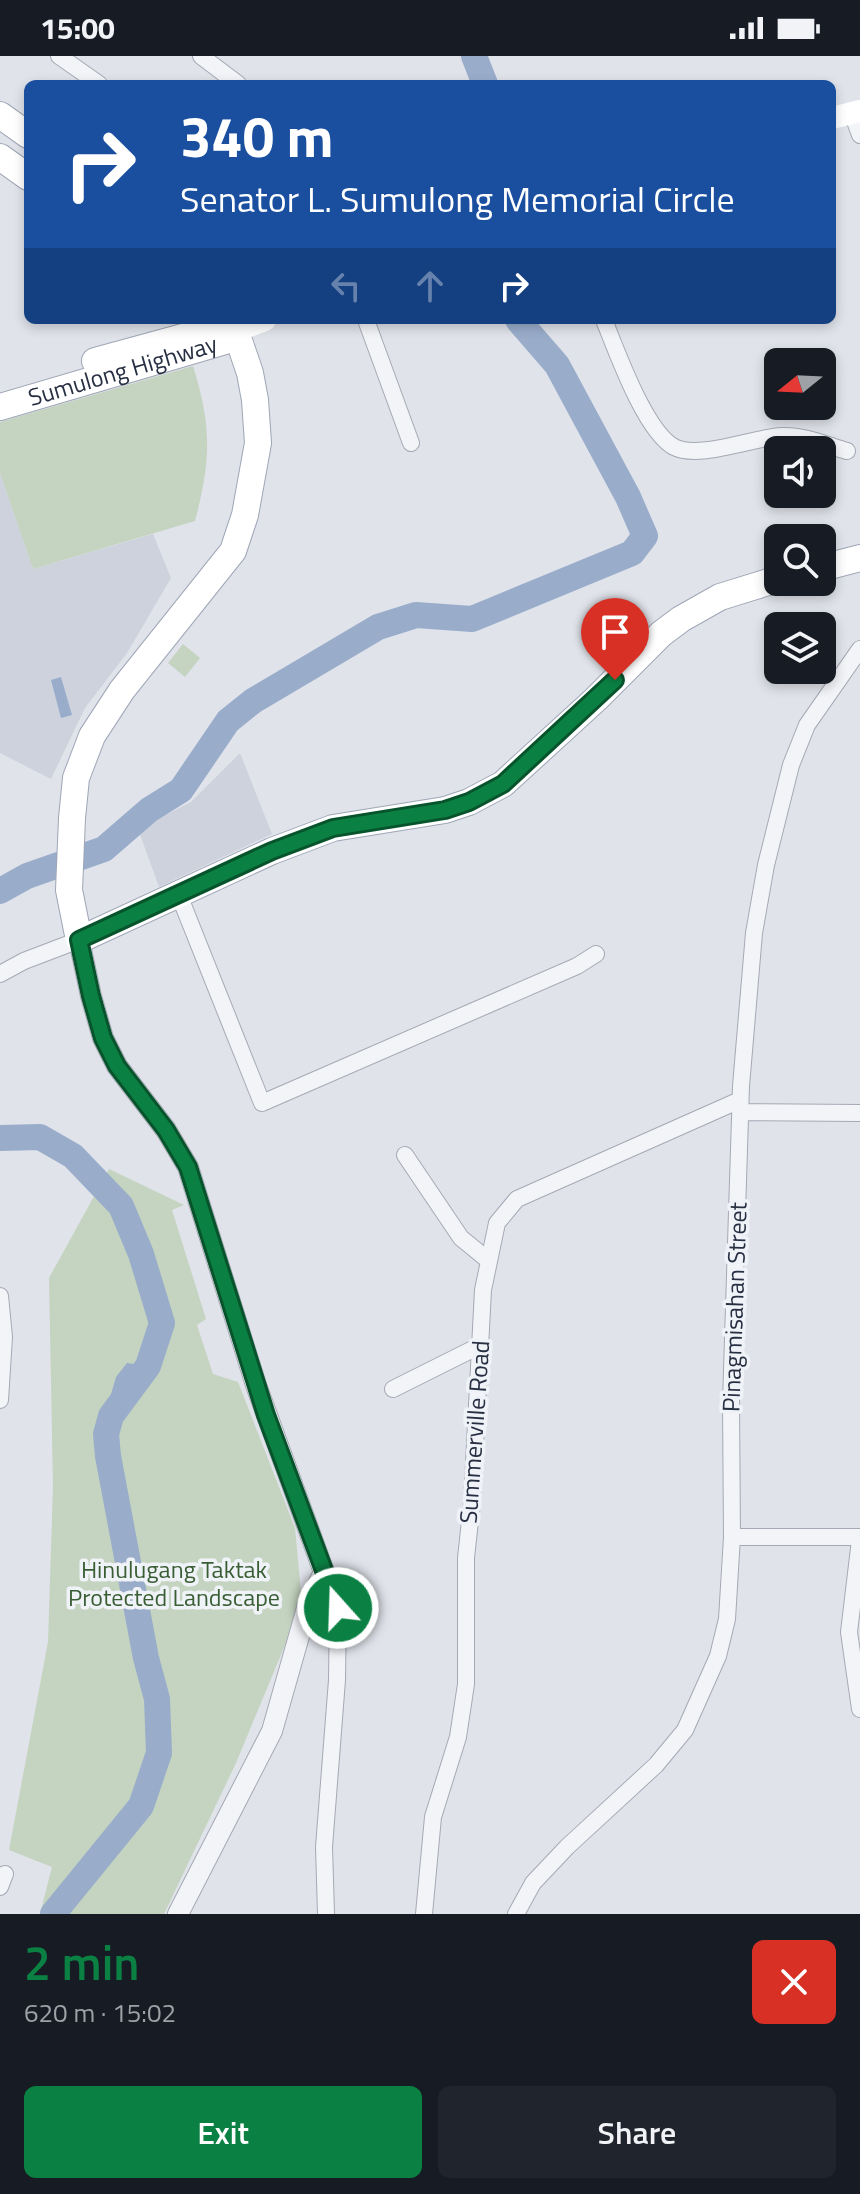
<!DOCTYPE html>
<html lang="en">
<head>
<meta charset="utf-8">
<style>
	:root { --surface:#171b24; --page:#20242c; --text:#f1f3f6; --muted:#9ea1a6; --accent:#0b8043 }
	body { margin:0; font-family:"Titillium Web",sans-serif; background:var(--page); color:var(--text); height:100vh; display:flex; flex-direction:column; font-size:30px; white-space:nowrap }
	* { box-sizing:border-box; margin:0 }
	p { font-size:26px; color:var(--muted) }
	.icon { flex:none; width:44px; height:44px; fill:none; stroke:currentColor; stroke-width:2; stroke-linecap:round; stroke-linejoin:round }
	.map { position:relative; height:1858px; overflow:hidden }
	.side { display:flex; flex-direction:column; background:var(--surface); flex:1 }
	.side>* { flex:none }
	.top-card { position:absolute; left:24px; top:24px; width:812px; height:244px; border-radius:12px; box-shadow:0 4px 12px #0003; background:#1a4fa0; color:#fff; overflow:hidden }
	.needle { width:52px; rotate:252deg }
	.tools { position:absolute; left:764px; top:292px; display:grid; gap:16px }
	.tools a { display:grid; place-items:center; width:72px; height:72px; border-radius:12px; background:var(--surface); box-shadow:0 4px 12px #0003; font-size:40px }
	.pin { position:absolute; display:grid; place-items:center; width:68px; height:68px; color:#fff; margin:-82px -34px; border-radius:50% 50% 50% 0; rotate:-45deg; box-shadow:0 0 8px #0007 }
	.pin .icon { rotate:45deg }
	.me { position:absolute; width:88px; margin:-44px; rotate:340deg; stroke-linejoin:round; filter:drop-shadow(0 0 6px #0008) }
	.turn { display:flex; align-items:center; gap:28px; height:168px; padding:0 24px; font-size:36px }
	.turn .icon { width:104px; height:104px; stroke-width:2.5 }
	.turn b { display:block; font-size:56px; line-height:68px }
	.lanes { display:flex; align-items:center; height:76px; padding:0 24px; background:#0003; justify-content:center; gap:40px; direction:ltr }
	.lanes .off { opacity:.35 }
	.round { display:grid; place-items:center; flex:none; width:84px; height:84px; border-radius:12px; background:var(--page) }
	.headline { display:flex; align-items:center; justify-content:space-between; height:136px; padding:0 24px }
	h1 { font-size:48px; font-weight:600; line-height:60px; color:var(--accent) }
	.cta { display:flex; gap:16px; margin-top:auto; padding:16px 24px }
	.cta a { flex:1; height:92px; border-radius:12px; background:var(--accent); color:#fff; font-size:32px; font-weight:600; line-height:92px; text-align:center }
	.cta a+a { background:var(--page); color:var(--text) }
	.status { display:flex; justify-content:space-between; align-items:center; height:56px; padding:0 40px; background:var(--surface); direction:ltr }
	.status svg { height:22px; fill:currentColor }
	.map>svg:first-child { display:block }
	.built { fill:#ced2dc }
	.green { fill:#c4d4c0 }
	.water { fill:#99adcb }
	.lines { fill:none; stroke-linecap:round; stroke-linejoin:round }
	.river { stroke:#99adcb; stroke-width:26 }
	.minor-casing { stroke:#a5a9b4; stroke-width:18 }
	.tertiary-casing { stroke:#a5a9b4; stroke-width:22 }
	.primary-casing { stroke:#9ea6b6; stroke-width:28 }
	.minor { stroke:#f3f4f8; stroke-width:16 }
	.tertiary { stroke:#f3f4f8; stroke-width:20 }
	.secondary { stroke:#fff; stroke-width:22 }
	.primary { stroke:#fff; stroke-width:26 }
	.route-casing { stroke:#07532c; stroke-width:20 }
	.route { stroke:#0b8043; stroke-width:14 }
	.labels { text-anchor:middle; stroke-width:7; stroke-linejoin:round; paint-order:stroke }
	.street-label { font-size:24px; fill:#272f42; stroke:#eff2f7 }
	.park-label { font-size:24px; fill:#395e34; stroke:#eff2f7 }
</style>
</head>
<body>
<div class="status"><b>15:00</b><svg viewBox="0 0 49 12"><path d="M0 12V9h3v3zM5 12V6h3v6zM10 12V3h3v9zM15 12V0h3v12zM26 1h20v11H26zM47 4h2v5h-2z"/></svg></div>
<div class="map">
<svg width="860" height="1858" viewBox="0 0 860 1858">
	<rect width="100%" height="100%" fill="#e0e3ea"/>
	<path class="built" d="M0,417L33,513L153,478L171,522L127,597L85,652L51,723L0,697Z
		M240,697L272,778L159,831L138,773L191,746Z"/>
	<path class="green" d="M193,310C212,371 211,404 195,465L33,513L0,417V366Z
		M183,588L200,602L185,621L168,607Z
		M109,1113L184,1149L172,1154L206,1263L197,1269L213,1318L238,1326L295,1472L302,1548L236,1707L164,1858H40L52,1811L9,1794L48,1586L53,1431L49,1222Z"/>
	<path class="water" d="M61,621L72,659L61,662L51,624Z
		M127,1307L148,1310L156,1318L118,1361L111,1379L108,1400L100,1376L116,1321Z"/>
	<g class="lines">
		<path class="river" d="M474,0L485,28
			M0,835L27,820L104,793L149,754L181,734L228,665L253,645L378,571L416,559L472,563L632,497L645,480L628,441L557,309L518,264
			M0,1082L40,1081L73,1100L121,1150L141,1198L162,1267L148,1310L111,1360L106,1378L108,1400L146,1602L157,1643L159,1697L141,1750L53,1858"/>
		<g class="minor-casing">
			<path id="minor" d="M59,0L99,28
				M201,0L238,28
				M852,57L860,79
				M366,264L411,387
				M604,264C617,296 645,375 674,391C699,404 754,381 782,380C805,379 826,389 847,395
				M179,839L262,1047L577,910L596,898
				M0,918L24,905L79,884
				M740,1056L860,1057
				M405,1099L461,1182L488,1204
				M0,1240L4,1281L0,1344
				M393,1333L481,1289
				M732,1481H860
				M860,1484L849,1576L860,1653
				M324,1516L338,1552L337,1624L324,1791L326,1858
				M0,1831L5,1818
				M424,1858L433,1761L458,1681L466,1628V1502L472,1446L483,1234L497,1167L517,1143L740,1044
				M516,1858L533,1827L567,1791L656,1709L685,1674L718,1600L727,1563L732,1481L731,1346L741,1030L754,877L766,809L791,709L807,669L860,593"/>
		</g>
		<g class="tertiary-casing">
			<path id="tertiary" d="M79,884L91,940L103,982L117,1010L166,1074L188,1111L256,1329L324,1516L307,1552L272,1675L178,1858"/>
		</g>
		<g class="primary-casing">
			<g id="primary">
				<path d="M0,59L28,79"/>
				<path d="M0,101L28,121"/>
				<path d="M232,264L250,317L255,344L258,387L245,459L233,495L122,634L92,680L76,722L72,762L69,834L79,884L272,795L333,772L445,754L469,746L503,728L596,643L661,578L681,563L720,541L778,523"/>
				<path d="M95,305L212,273"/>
				<path id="s1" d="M0,351L225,285L236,275"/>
				<path d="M822,512L860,502"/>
			</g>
		</g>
		<use href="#minor" class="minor"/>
		<use href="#tertiary" class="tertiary"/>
		<path class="secondary" d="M832,62L860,55
			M236,275L265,264"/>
		<use href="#primary" class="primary"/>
	</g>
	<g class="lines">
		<g class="route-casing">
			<path id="route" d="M338,1552L266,1359L188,1111L166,1074L117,1010L103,982L91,940L79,884L272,795L333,772L445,754L469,746L503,728L615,624"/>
		</g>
		<use href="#route" class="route"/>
	</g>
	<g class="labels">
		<g class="street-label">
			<text dy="8" stroke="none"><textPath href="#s1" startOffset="128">Sumulong Highway</textPath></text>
			<text transform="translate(735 1251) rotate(-88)" y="8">Pinagmisahan Street</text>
			<text transform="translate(475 1376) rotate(-86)" y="8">Summerville Road</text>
		</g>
		<g class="park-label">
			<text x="174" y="1522">Hinulugang Taktak<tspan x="174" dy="28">Protected Landscape</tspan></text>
		</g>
	</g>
</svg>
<div class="tools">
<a><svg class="needle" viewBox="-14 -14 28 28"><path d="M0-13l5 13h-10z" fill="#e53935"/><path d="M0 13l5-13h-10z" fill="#9ea1a6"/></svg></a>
<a><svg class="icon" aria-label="sound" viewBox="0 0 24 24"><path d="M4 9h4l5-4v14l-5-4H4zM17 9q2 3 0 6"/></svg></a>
<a><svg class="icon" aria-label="search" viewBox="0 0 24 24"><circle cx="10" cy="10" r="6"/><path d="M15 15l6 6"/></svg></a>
<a><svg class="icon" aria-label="layers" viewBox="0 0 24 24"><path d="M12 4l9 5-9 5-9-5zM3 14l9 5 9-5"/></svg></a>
</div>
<div class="pin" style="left:615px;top:624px;background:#d93025"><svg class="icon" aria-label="arrive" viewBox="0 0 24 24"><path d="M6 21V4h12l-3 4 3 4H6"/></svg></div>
<svg class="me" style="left:338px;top:1552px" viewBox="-20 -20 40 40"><circle r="17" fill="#0b8043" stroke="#fff" stroke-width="3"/><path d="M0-11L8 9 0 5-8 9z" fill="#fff"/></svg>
<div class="top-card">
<div class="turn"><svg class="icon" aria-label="right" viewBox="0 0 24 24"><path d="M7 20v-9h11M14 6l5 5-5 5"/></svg><div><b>340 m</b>Senator L. Sumulong Memorial Circle</div></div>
<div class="lanes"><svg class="icon off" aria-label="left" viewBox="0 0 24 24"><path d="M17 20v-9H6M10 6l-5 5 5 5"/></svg><svg class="icon off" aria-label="ahead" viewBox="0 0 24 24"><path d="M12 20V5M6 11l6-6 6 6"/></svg><svg class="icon" aria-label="right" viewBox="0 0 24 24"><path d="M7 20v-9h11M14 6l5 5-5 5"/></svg></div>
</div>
</div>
<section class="side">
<div class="headline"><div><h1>2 min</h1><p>620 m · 15:02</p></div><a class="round" style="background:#d93025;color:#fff"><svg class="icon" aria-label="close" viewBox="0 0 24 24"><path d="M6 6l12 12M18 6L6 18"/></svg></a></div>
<div class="cta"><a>Exit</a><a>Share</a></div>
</section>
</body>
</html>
